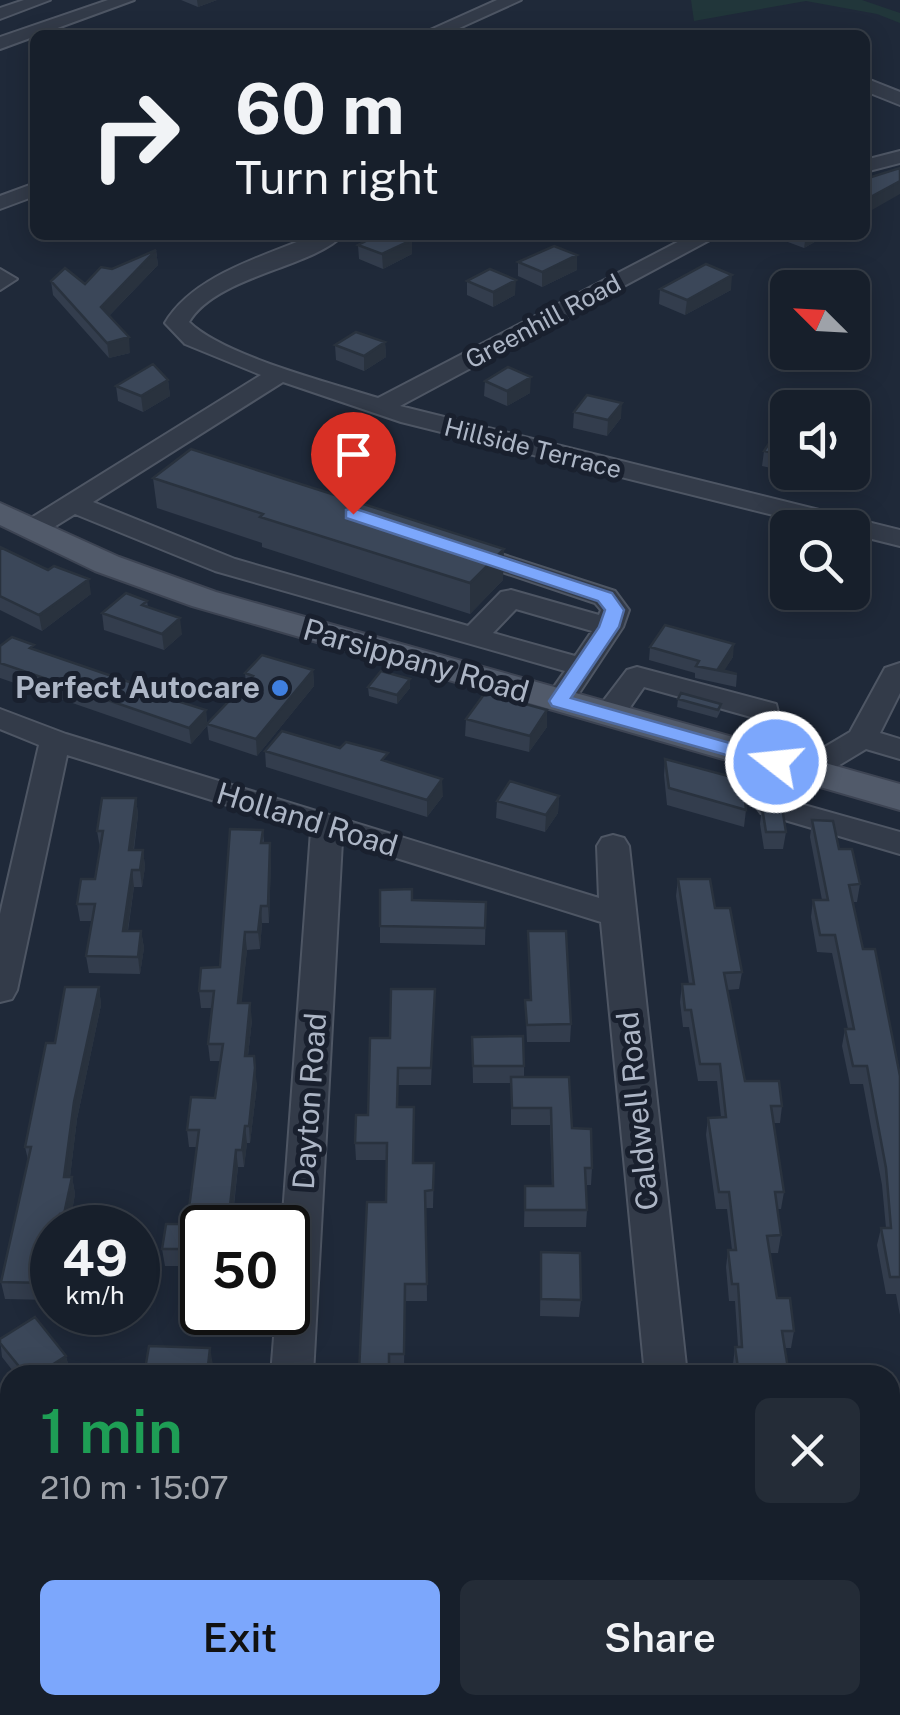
<!DOCTYPE html>
<html lang="en">
<head>
<meta charset="utf-8">
<style>
	:root { --surface:#171f2b; --page:#242c37; --text:#f1f3f6; --muted:#9ea2a9; --line:#363d47; --accent:#7ca7fc }
	body { margin:0; font-family:"Public Sans",sans-serif; background:var(--page); color:var(--text); height:100vh; display:flex; flex-direction:column; font-size:38px; white-space:nowrap }
	* { box-sizing:border-box; margin:0 }
	p { font-size:32px; color:var(--muted) }
	.icon { flex:none; width:55px; height:55px; fill:none; stroke:currentColor; stroke-width:2; stroke-linecap:round; stroke-linejoin:round }
	.map { position:relative; flex:1; overflow:hidden }
	.details { position:absolute; left:0px; top:1365px; width:900px; height:350px; display:flex; flex-direction:column; background:var(--surface); border-radius:30px 30px 0 0; box-shadow:0 5px 25px #0003,0 0 0 2px var(--line) }
	.details>* { flex:none }
	.guide { position:absolute; left:30px; top:30px; width:840px; height:210px; border-radius:15px; box-shadow:0 5px 25px #0003,0 0 0 2px var(--line); background:#171f2b; color:var(--text); overflow:hidden }
	.needle { width:65px; rotate:294deg }
	.fabs { position:absolute; left:770px; top:270px; display:grid; gap:20px }
	.fabs a { display:grid; place-items:center; width:100px; height:100px; border-radius:15px; background:var(--surface); box-shadow:0 5px 25px #0003,0 0 0 2px var(--line); font-size:50px }
	.speed { position:absolute; left:30px; top:1205px; display:flex; gap:20px; font-size:50px; font-weight:700; text-align:center }
	.speed>* { display:grid; place-content:center; width:130px; height:130px; border-radius:50%; background:var(--surface); box-shadow:0 5px 25px #0003,0 0 0 2px var(--line); line-height:1 }
	.speed small { font-size:25px; font-weight:400 }
	.speed .limit { border:5px solid #111; border-radius:15px; background:#fff; color:#111 }
	.pin { position:absolute; display:grid; place-items:center; width:85px; height:85px; color:#fff; margin:-102px -42px; border-radius:50% 50% 50% 0; rotate:-45deg; box-shadow:0 0 10px #0007 }
	.pin .icon { rotate:45deg }
	.me { position:absolute; width:110px; margin:-55px; rotate:286deg; stroke-linejoin:round; filter:drop-shadow(0 0 8px #0008) }
	.turn { display:flex; align-items:center; gap:35px; height:210px; padding:0 40px; font-size:45px }
	.turn .icon { width:130px; height:130px; stroke-width:2.5 }
	.turn b { display:block; font-size:70px; line-height:85px }
	.round { display:grid; place-items:center; flex:none; width:105px; height:105px; border-radius:15px; background:var(--page) }
	.overview { display:flex; align-items:center; justify-content:space-between; height:170px; padding:0 40px }
	h1 { font-size:60px; font-weight:600; line-height:75px; color:#1e9e55 }
	.action { display:flex; gap:20px; margin-top:auto; padding:20px 40px }
	.action a { flex:1; height:115px; border-radius:15px; background:var(--accent); color:#111; font-size:40px; font-weight:600; line-height:115px; text-align:center }
	.action a+a { background:var(--page); color:var(--text) }
	.map>svg:first-child { display:block }
	.green { fill:#21363a }
	.lines { fill:none; stroke-linecap:round; stroke-linejoin:round }
	.minor-casing { stroke:#4e5664; stroke-width:4 }
	.major-casing { stroke:#3d4453; stroke-width:4 }
	.minor { fill:#333b49; fill-rule:evenodd }
	.major { fill:#515a6a; fill-rule:evenodd }
	.wall { fill:#333d4d }
	.shaded-wall { fill:#29323e }
	.building { fill:#3b4759; stroke:#29323e; stroke-width:2.5 }
	.route { fill:#7ca7fc; stroke:#516da4; stroke-width:2.5 }
	.shop-dot { fill:#3f7fe0; stroke:#19202e; stroke-width:4 }
	.labels { text-anchor:middle; stroke-width:10; stroke-linejoin:round; paint-order:stroke }
	.far-street-label { font-size:25px; fill:#adb6c6; stroke:#19202e }
	.street-label { font-size:30px; fill:#adb6c6; stroke:#19202e }
	.poi-label { font-size:30px; font-weight:bold; fill:#adb6c6; stroke:#19202e; text-anchor:end }
</style>
</head>
<body>
<div class="map">
<svg width="900" height="1715" viewBox="0 0 900 1715">
	<rect width="100%" height="100%" fill="#1f2939"/>
	<path class="green" d="M691,0H862L900,13V23L877,14L806,1L694,21Z"/>
	<g class="lines">
		<g class="minor-casing">
			<path id="minor" d="M24,0H50L0,19V8Z
				M108,0H134L0,49V37Z
				M497,0H521L444,35H419Z
				M865,78L900,92V105L865,91Z
				M900,151V163L865,172V160Z
				M35,183V196L0,209V196Z
				M314,235H343C311,268 216,276 189,322C224,356 328,382 378,398L691,235H719L400,406L900,530V546L852,534V528H825L401,422L283,382L93,502L235,559L468,626L501,592L511,590L599,615L601,610L595,603L454,556L450,550L454,544L464,542L615,591L629,610L623,627L570,707H548L544,701L565,671L215,571L75,514L41,535H23L19,529L23,523L261,375L185,344L165,323C193,275 265,256 314,235ZM516,609L592,631L575,656L493,633Z
				M0,269L17,279L0,290Z
				M900,663V693L880,733L900,739V759L866,749L818,778H796L791,771L796,764L850,732L885,668Z
				M637,667L776,704L791,763L787,770H765L751,717L644,687L620,722H598L594,715L598,708L627,670Z
				M0,709L66,734L599,898L597,846L602,838L613,835L624,838L629,846L687,1375H645L601,922L342,841L313,1375H271L276,1312H288V1228H282L311,831L67,755L17,990L12,999L0,1002V914L39,745L0,729Z
				M772,796L900,832V854L761,813L756,806L761,799Z
				M0,1449L10,1453V1500L0,1497Z
				M890,1650L900,1652V1696L890,1694Z
				M34,1705H82L83,1715H35Z"/>
		</g>
		<g class="major-casing">
			<path id="major" d="M0,503L119,557L216,592L900,784V810L192,606L95,571L0,525Z"/>
		</g>
		<use href="#minor" class="minor"/>
		<use href="#major" class="major"/>
	</g>
	<path class="wall" d="M181,0H217L198,7Z
		M778,235H827L804,248L777,238Z
		M412,240V254L383,269L359,259L358,245Z
		M156,250L158,265L109,316L130,353L109,358L53,295L51,281L85,284L112,269Z
		M518,262L577,270L542,287L518,276Z
		M467,281L515,295L493,307L467,295Z
		M660,289L731,290L685,315L659,304Z
		M385,342L386,357L364,371L336,360L335,345Z
		M168,380L170,396L143,412L118,401L116,386Z
		M485,381L530,393L507,406L484,396Z
		M574,412L621,418L607,436L573,428Z
		M788,435V466L784,471L762,466L764,451Z
		M830,472H852L862,473L850,491L829,486Z
		M153,478L503,580L470,614L262,547V543L157,508Z
		M0,547L91,594L42,631L0,610Z
		M147,601L148,607L182,634L164,650L104,630L102,613Z
		M0,646L35,650L138,685L139,689L206,710L207,726L191,744L0,678Z
		M650,647L733,657L724,670L737,674L736,687L695,678V673L649,660Z
		M313,670L314,686L257,756L209,740L207,724L246,683L245,673Z
		M410,679V688L397,704L369,696L368,687Z
		M678,699L721,704L720,712L717,718L677,707Z
		M466,719L547,727L529,752L465,736Z
		M265,751L388,762L443,796L427,817L266,767Z
		M665,759L746,810L744,827L667,805L664,775Z
		M559,796L558,813L545,832L496,818L497,801Z
		M136,798L138,815L134,850H143L145,867L142,887H134L128,931H141L144,948L140,974L89,973L86,956L92,921H80L77,904L95,879L100,848L97,831Z
		M762,807L786,832L783,849H764L760,824Z
		M812,820L839,849L860,884L857,902H853L863,949L900,1076V1315L896,1294H886L877,1245L881,1228H886L882,1185L863,1084H850L842,1046L845,1029H848L832,953L817,952L811,917L813,900H822L810,837Z
		M263,830L264,843L271,860L269,923H262L260,949L247,950L241,1003L252,1020L248,1056L257,1085L250,1143H247L244,1167H238L232,1225L202,1228V1270H197L196,1266H165L162,1249L187,1224L197,1147H189L187,1130L215,1098L220,1061H210L208,1044L212,1008H201L199,991L220,967Z
		M678,879L715,908L742,972L739,989L727,990L745,1081L782,1106L780,1123H774L784,1192L781,1209H778L781,1235L778,1253H770L777,1298L794,1331L791,1348H784L789,1375H734L733,1364L735,1347H738L735,1301H729L726,1267L728,1250H732L727,1209H716L706,1135L708,1118L721,1117L717,1081H698L689,1027H683L680,1002L682,984H689L676,896Z
		M380,890L412,900L486,902L485,945L380,943Z
		M528,931L571,1024L570,1042H527L525,1000H530Z
		M99,987L101,1005L77,1119L70,1177H72L75,1194L69,1228H52V1286L50,1300L5,1299L1,1282L28,1160L25,1147L55,1043Z
		M435,989L431,1085H398V1107L414,1163H434L433,1208H426L427,1301H405L404,1371L359,1372L386,1202L387,1160H356L355,1143L368,1115L390,1038Z
		M472,1037L524,1066V1077L572,1128L592,1168L591,1185H586L587,1210L586,1227H524L525,1186H552L550,1125H511V1083H473Z
		M541,1252L581,1300L579,1317L540,1316Z
		M0,1339L66,1356L70,1372L66,1375H16L2,1357Z
		M393,1705H452L450,1715H393Z"/>
	<path class="shaded-wall" d="M197,0H217L198,7Z
		M900,181V194L865,214V200Z
		M806,235H827L804,248Z
		M412,240V254L383,269L382,254Z
		M156,250L158,265L103,322L101,307Z
		M577,255V270L542,287V272Z
		M732,275L731,290L685,315L687,300Z
		M516,280L515,295L493,307V292Z
		M129,337L130,353L109,358L107,343Z
		M385,342L386,357L364,371V356Z
		M531,377L530,393L507,406V391Z
		M168,380L170,396L143,412L141,396Z
		M622,403L621,418L607,436L608,420Z
		M864,457L862,473L850,491L853,475Z
		M504,549L503,580L470,614V583Z
		M89,579L91,594L42,631L39,615Z
		M180,618L182,634L164,650L162,634Z
		M734,644L733,657L724,671L718,669Z
		M313,670L314,686L257,756L256,739Z
		M410,679V688L397,704V695Z
		M206,710L207,726L191,744L189,728Z
		M547,710V727L529,752L530,736Z
		M442,779L443,796L427,817V800Z
		M559,796L558,813L545,832L546,815Z
		M136,798L138,815L131,867L129,850Z
		M270,843L271,860L269,923L268,906Z
		M143,850L145,867L142,887L140,870Z
		M132,870L134,887L125,948L123,931Z
		M261,906L262,923L260,949L258,932Z
		M141,931L144,948L140,974L138,957Z
		M245,932L247,950L240,1020L238,1003Z
		M99,987L101,1005L77,1119L68,1194L64,1177L74,1102Z
		M250,1003L252,1020L246,1073L245,1056Z
		M255,1068L257,1085L250,1143L249,1126Z
		M245,1126L247,1143L244,1167L242,1150Z
		M236,1150L238,1167L231,1228H228Z
		M72,1177L75,1194L69,1228H67L64,1214Z
		M52,1250V1286L50,1300L46,1283Z
		M210,1348L213,1365L211,1375H207Z
		M66,1356L70,1372L66,1375H36Z
		M236,1705H249L250,1712L243,1715H216Z"/>
	<path class="building" d="M900,168V181L865,200V179Z
		M378,235H401L412,240L382,254L358,245Z
		M554,246L577,255L542,272L518,262Z
		M156,250L101,307L129,337L107,343L51,281L65,268L85,284L101,267L112,269Z
		M706,264L732,275L687,300L660,289Z
		M490,269L516,280L493,292L467,281Z
		M356,332L385,342L364,356L335,345Z
		M153,364L168,380L141,396L116,386Z
		M508,367L531,377L507,391L485,381Z
		M587,395L622,403L608,420L574,412Z
		M776,433L788,435V453L786,456L764,451Z
		M191,449L504,549L470,583L260,517L263,514L153,478Z
		M852,455L864,457L853,475L841,472H852Z
		M0,547L48,570L54,566L89,579L39,615L0,596Z
		M126,593L147,601L142,605L180,618L162,634L102,613Z
		M665,625L734,644L718,669L737,674L696,666L699,661L650,647Z
		M12,637L34,645L30,648L138,685L136,688L206,710L189,728L0,663V646Z
		M262,655L313,670L256,739L207,724L253,676L245,673Z
		M381,671L410,679L397,695L368,687Z
		M485,693L547,710L530,736L466,719Z
		M681,693L721,704L718,710L678,699Z
		M282,731L340,748L346,742L388,753L382,760L442,779L427,800L265,751Z
		M665,759L743,780L746,810L669,788Z
		M510,781L559,796L546,815L497,801Z
		M102,798H136L129,850H143L140,870H132L123,931H141L138,957L86,956L95,904H77L81,879H95L103,831H97Z
		M762,807H782L786,832H766Z
		M812,820L833,821L839,849H852L860,884L849,885L863,949H875L900,1076V1278V1277H890L881,1228H891L886,1168L867,1066H853L845,1029H854L835,935H820L813,900H828Z
		M230,829L263,830L261,843H270L268,906H261L258,932H245L238,1003H250L245,1056H254L255,1068L249,1126H245L242,1150H236L228,1225H241V1228H202V1253H195V1249H162L166,1224H187L199,1130H187L191,1097L215,1098L223,1044H208L214,991H199L201,968L220,967Z
		M678,879H710L715,908H730L742,972L724,973L745,1081H779L782,1106H771L784,1192H775L781,1235L767,1236L777,1298H790L794,1331H782L789,1375H739L735,1347H742L738,1284H732L728,1250H736L729,1192H719L708,1118L726,1117L720,1064H700L691,1010H685L682,984H694Z
		M412,889V900L486,902L485,928L380,926V890Z
		M528,931H566L571,1024L527,1025L525,1000H531Z
		M65,987H99L74,1102L64,1177H72L64,1214H60L57,1228H52V1250L46,1283L1,1282L31,1147H25L46,1043H55Z
		M391,989H435L431,1068H398L397,1107H414L413,1163H434L433,1190L425,1191L427,1284H405L404,1354H389V1375H347V1373L359,1372L367,1202H386L387,1143H355L356,1115H368L370,1038H390Z
		M523,1036L524,1066H473L472,1037Z
		M511,1077H569L572,1128L591,1129L592,1168H585L587,1210H525V1186H553L551,1108H512Z
		M541,1252L580,1253L581,1300L541,1299Z
		M35,1317L66,1356L36,1375H26L0,1343V1339Z
		M149,1346L210,1348L207,1375H144Z
		M541,1372H586V1375H541Z
		M141,1705H236L216,1715H141L138,1706Z
		M298,1705H347L345,1715H296Z
		M427,1705H450L449,1708Z"/>
	<path class="route" d="M353,508L612,593L624,610L619,627L571,698L783,758L787,762L776,769L552,706L549,701L599,627L605,610L598,601L346,518V510Z"/>
	<circle class="shop-dot" cx="280" cy="688" r="10"/>
	<g class="labels">
		<g class="far-street-label">
			<text transform="translate(543 321) rotate(-28)" y="9">Greenhill Road</text>
			<text transform="translate(533 448) rotate(14)" y="9">Hillside Terrace</text>
		</g>
		<g class="street-label">
			<text transform="translate(416 661) rotate(16)" y="10">Parsippany Road</text>
			<text transform="translate(307 820) rotate(17)" y="10">Holland Road</text>
			<text transform="translate(310 1101) rotate(-86)" y="10">Dayton Road</text>
			<text transform="translate(638 1111) rotate(-96)" y="10">Caldwell Road</text>
		</g>
		<g class="poi-label">
			<text x="260" y="698">Perfect Autocare</text>
		</g>
	</g>
</svg>
<div class="fabs">
<a><svg class="needle" viewBox="-14 -14 28 28"><path d="M0-13l5 13h-10z" fill="#e53935"/><path d="M0 13l5-13h-10z" fill="#9ea2a9"/></svg></a>
<a><svg class="icon" aria-label="sound" viewBox="0 0 24 24"><path d="M4 9h4l5-4v14l-5-4H4zM17 9q2 3 0 6"/></svg></a>
<a><svg class="icon" aria-label="search" viewBox="0 0 24 24"><circle cx="10" cy="10" r="6"/><path d="M15 15l6 6"/></svg></a>
</div>
<div class="speed"><div>49<small>km/h</small></div><div class="limit">50</div></div>
<div class="pin" style="left:353px;top:514px;background:#d93025"><svg class="icon" aria-label="arrive" viewBox="0 0 24 24"><path d="M6 21V4h12l-3 4 3 4H6"/></svg></div>
<svg class="me" style="left:776px;top:762px" viewBox="-20 -20 40 40"><circle r="17" fill="#7ca7fc" stroke="#fff" stroke-width="3"/><path d="M0-11L8 9 0 5-8 9z" fill="#fff"/></svg>
<div class="guide">
<div class="turn"><svg class="icon" aria-label="right" viewBox="0 0 24 24"><path d="M7 20v-9h11M14 6l5 5-5 5"/></svg><div><b>60 m</b>Turn right</div></div>
</div>
<section class="details">
<div class="overview"><div><h1>1 min</h1><p>210 m · 15:07</p></div><a class="round"><svg class="icon" aria-label="close" viewBox="0 0 24 24"><path d="M6 6l12 12M18 6L6 18"/></svg></a></div>
<div class="action"><a>Exit</a><a>Share</a></div>
</section>
</div>
</body>
</html>
